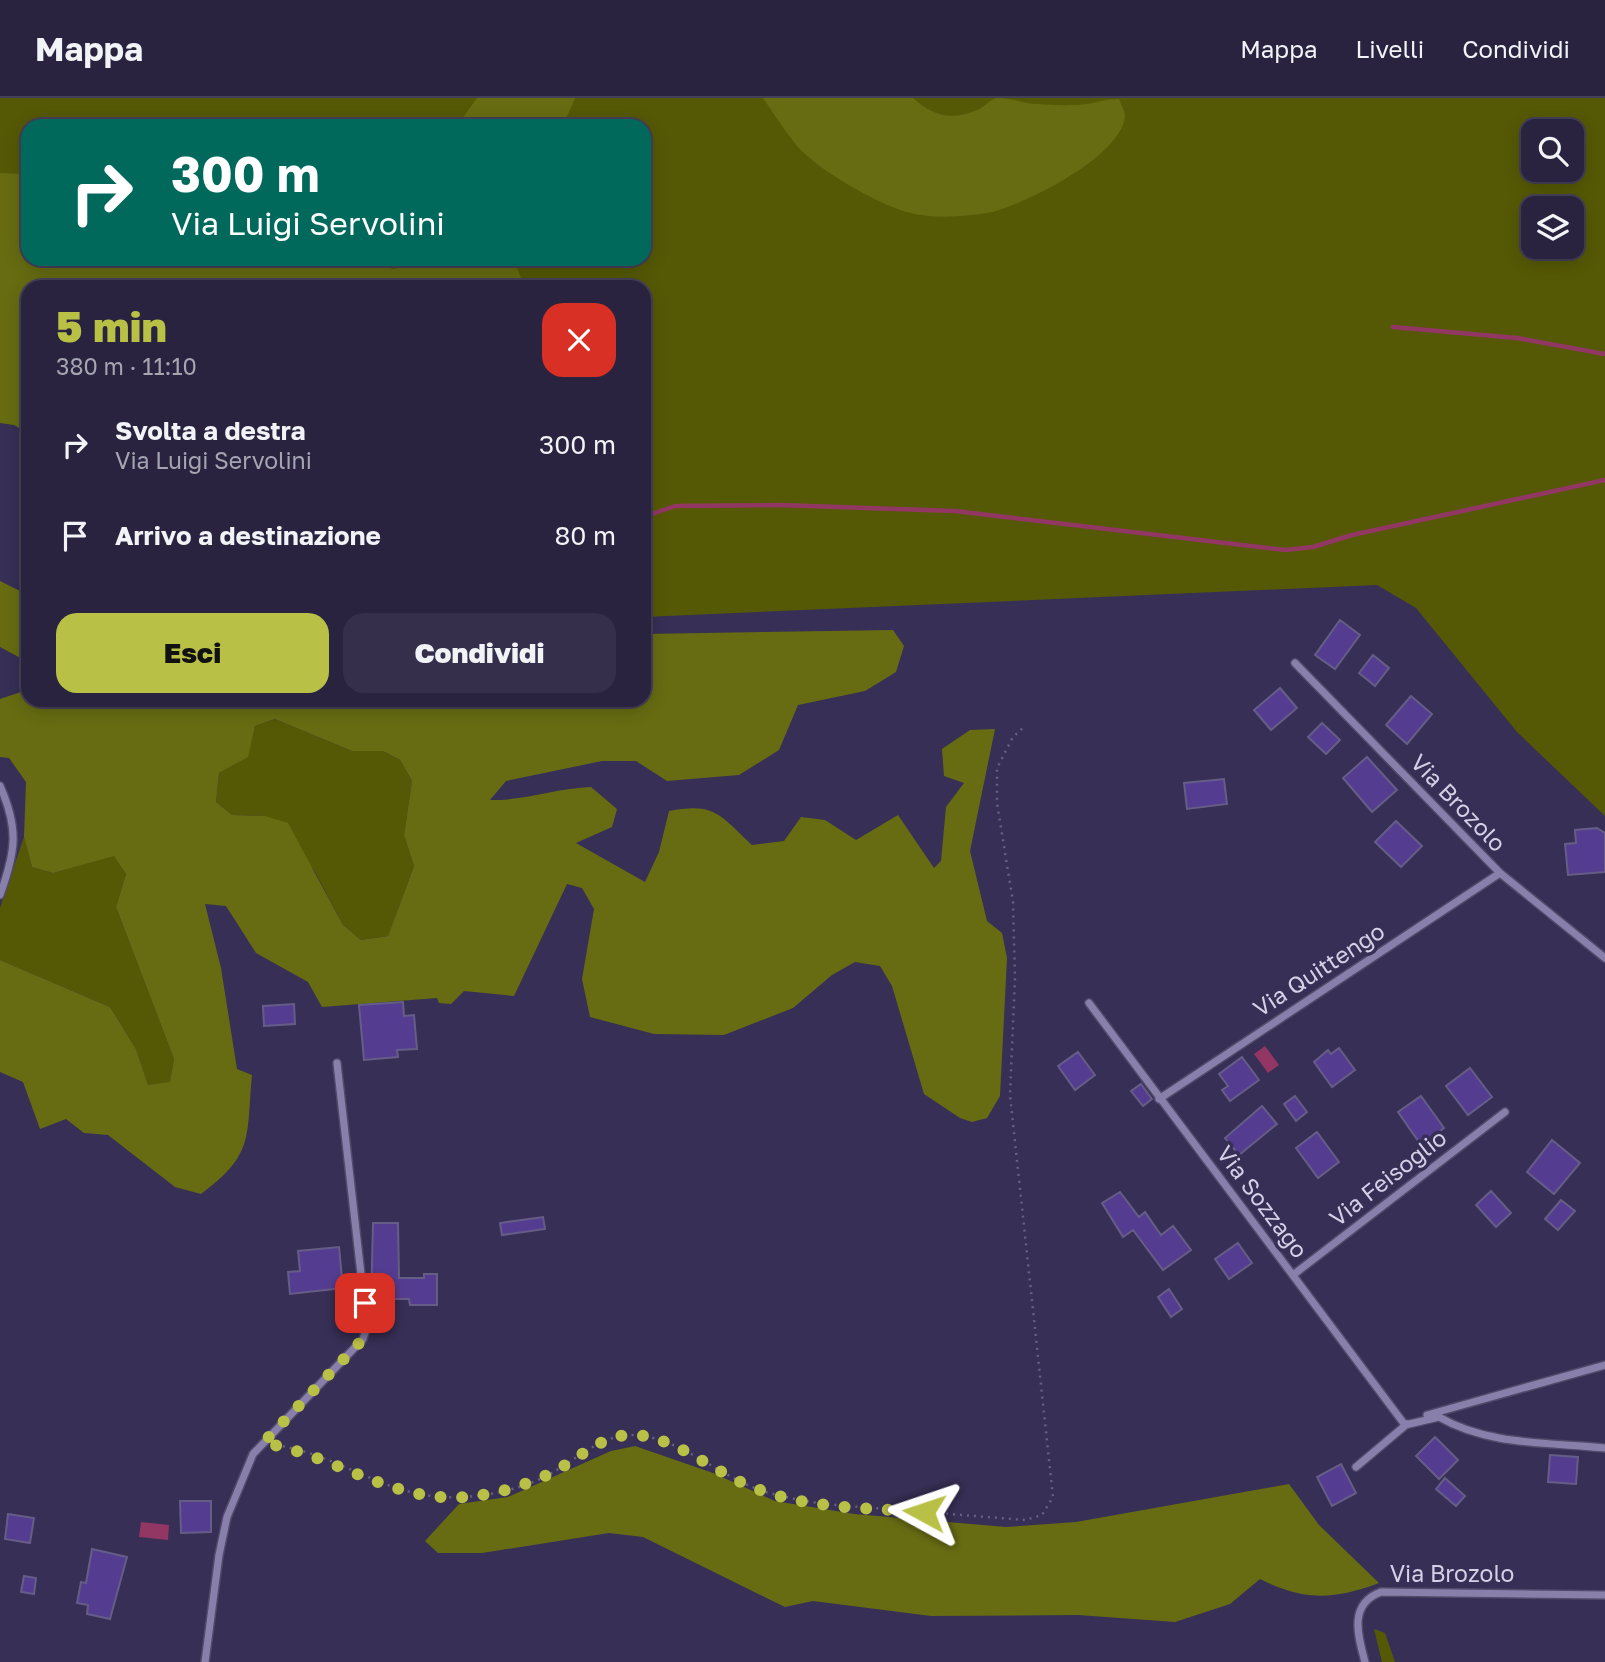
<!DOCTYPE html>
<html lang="it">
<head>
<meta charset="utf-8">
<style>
	:root { --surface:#292340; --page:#352f4b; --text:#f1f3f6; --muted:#a5a4b1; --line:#454059; --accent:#b9c046 }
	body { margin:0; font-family:"Golos Text",sans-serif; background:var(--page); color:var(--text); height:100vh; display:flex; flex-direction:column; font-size:26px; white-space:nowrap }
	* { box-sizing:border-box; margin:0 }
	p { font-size:23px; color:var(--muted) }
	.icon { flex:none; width:38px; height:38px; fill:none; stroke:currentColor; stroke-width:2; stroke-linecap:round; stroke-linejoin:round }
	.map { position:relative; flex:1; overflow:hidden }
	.side { position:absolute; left:21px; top:182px; width:630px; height:427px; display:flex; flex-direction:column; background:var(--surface); border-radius:21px; box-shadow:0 4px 18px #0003,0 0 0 2px var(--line) }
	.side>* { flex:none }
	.banner { position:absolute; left:21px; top:21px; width:630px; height:147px; border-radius:21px; box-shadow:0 4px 18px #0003,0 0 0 2px var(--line); background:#00695c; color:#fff; overflow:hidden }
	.fabs { position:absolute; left:1521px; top:21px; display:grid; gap:14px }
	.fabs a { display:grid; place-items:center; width:63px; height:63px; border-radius:14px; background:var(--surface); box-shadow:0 4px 18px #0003,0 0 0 2px var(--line); font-size:35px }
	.pin { position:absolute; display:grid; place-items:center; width:60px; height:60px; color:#fff; margin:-30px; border-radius:14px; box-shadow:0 4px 10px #0006 }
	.me { position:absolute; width:77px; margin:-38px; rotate:275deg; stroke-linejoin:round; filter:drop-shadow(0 0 5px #0008) }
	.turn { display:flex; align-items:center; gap:24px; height:147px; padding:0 35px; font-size:32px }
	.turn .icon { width:91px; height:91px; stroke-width:2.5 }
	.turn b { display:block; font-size:49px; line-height:60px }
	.round { display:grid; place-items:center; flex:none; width:74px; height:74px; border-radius:21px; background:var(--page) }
	.overview { display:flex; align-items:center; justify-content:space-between; height:119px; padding:0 35px }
	h1 { font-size:42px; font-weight:800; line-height:52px; color:var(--accent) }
	.action { display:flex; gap:14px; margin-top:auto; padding:14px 35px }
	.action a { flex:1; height:80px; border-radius:21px; background:var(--accent); color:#111; font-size:28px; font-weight:800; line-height:80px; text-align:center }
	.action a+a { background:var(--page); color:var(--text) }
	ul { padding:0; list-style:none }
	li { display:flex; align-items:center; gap:21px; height:91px; padding:0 35px }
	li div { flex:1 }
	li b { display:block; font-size:26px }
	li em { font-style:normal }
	header { display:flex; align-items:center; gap:42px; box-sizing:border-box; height:98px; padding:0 35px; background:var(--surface); border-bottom:2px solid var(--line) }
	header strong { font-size:33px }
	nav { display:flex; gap:38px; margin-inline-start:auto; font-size:24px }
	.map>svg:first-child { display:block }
	.green { fill:#555905; fill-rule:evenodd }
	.forest { fill:#676c12; fill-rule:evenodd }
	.water { fill:#923663 }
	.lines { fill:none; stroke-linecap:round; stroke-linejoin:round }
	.stream { stroke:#923663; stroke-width:4.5 }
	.building { fill:#543d91; stroke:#665d87; stroke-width:2 }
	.minor-casing { stroke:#514a6a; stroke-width:10 }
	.path { stroke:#676082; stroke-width:2.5; stroke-dasharray:2 5; stroke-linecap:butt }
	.minor { stroke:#8880ab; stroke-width:7 }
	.route { stroke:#b9c046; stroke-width:12; stroke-dasharray:0 21.6 }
	.labels { text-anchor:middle; stroke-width:7; stroke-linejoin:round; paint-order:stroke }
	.street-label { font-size:23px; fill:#d3d0e7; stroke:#372f55 }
</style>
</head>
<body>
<header>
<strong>Mappa</strong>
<nav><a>Mappa</a><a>Livelli</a><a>Condividi</a></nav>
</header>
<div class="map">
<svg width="1605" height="1564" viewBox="0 0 1605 1564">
	<rect width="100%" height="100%" fill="#372f55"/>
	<path class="green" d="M0,0H1605V718L1517,634L1416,510L1377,487L644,519V189H246L203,161H644V28H28V92L0,90ZM1533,33H1572V72H1533ZM1533,110H1572V149H1533Z
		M275,621L352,653H383L400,662L412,683L404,737L414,768L388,838L361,842L343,827L314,772L265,718L232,717L216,704L219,675L247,659L255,628Z
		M24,739L32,769L53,775L114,757L126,776L116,809L174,961L170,985L148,987L136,951L110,909L0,862V810Z
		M1374,1531L1385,1535L1395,1564H1382Z"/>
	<path class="forest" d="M477,0H575L563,28H457Z
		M763,0H913C933,18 952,23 977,12C984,10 989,2 996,0C1012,0 1027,6 1037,6C1053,7 1071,8 1087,6C1099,4 1106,1 1119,1C1121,6 1124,12 1125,16C1126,57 1021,109 987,115C962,119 931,121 907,114C877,106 817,71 797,48C785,33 774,16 763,0Z
		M0,75L28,76V161H343L394,171L410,166L412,161H513L525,189H28V335L14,327L0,325Z
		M0,483L28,497V564L0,549Z
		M893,532L904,548L896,574L865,593L798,607L779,652L739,677L667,683L636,663H602L506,683L490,702C524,703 557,690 591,689L617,711L612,729L576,745L645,784L659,754L669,713C715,704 720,717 752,747L784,743L801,719L825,722L856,742L898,717L934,770L941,763L946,709L964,685L944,678L942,651L970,632L995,631L970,753L987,823L1002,835L1007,860L1000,998L987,1020L972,1024L960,1020L924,996L892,888L880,868L855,864L832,877L793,910L724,937L654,936L590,919L582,881L594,811L582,790L567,786L514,898L464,893L451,906L439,905L437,900L322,909L308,884L256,855L226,808L205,806L221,870L237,971L252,977C246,1039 255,1056 201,1096L175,1089L108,1037L84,1035L66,1021L40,1031L23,984L0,974V862L110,909L136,951L148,987L170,984L174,961L116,809L126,776L114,758L53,775L32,769L24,739L26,684L9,660L0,659V601L21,594L28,585V602H644V536ZM275,621L352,653H383L400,662L412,683L404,737L414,768L388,838L361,842L343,827L288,725L265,718L232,717L216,704L219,675L248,659L255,628Z
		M635,1348L713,1375L775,1403L854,1416L1006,1429L1076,1424L1289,1386L1319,1427L1379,1485C1333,1502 1305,1503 1260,1481L1230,1506L1175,1524L1078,1517L931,1518L813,1503L785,1509L643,1439L609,1435L482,1455H438L425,1443L459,1406L508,1399L611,1353Z"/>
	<path class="water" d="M1265,948L1279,967L1268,975L1254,956Z
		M141,1424L169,1427L168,1442L139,1439Z"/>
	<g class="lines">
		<path class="stream" d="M1393,229L1517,240L1605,256
			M644,419L675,408L779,407L955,413L1285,452L1313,449L1352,437L1605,382"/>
	</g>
	<path class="building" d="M1340,522L1360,537L1335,571L1315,557Z
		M1373,557L1389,570L1375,588L1359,575Z
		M1280,590L1297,610L1271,632L1254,612Z
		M1411,598L1432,616L1407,646L1386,627Z
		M1322,625L1340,642L1326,656L1308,639Z
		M1367,659L1397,692L1372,714L1343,680Z
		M1224,681L1227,706L1187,711L1184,685Z
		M1396,723L1422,748L1401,769L1375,744Z
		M1597,730L1605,735V774L1568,777L1565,746L1576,745L1575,732Z
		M403,904L404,918L414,917L417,951L397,952L398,959L364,962L359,907Z
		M294,906L295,926L264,928L263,908Z
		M1339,950L1355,972L1332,989L1314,964L1328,952L1331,956Z
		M1078,954L1095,977L1075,992L1058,968Z
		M1242,959L1259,982L1230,1003L1222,992L1228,988L1219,976Z
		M1470,970L1492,999L1468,1017L1446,988Z
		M1141,986L1152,1001L1143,1008L1131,993Z
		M1295,998L1307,1014L1296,1023L1284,1006Z
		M1421,998L1444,1030L1421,1047L1398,1014Z
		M1262,1008L1277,1026L1239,1057L1225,1040Z
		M1317,1034L1339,1064L1318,1080L1296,1050Z
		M1552,1042L1580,1065L1554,1096L1527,1074Z
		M1491,1093L1511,1115L1496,1129L1476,1107Z
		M1120,1094L1139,1119L1145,1114L1161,1137L1173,1128L1191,1152L1163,1172L1133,1132L1123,1139L1102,1105Z
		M1561,1102L1575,1113L1558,1132L1545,1121Z
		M543,1119L545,1131L502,1137L500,1125Z
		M373,1125H398L399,1180H424V1176H437V1207H410L409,1201H384V1213L371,1206Z
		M1238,1145L1252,1165L1229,1181L1215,1161Z
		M339,1149L343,1190L290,1196L288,1174L300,1173L298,1153Z
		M1169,1191L1182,1211L1171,1219L1158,1199Z
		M1435,1339L1458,1362L1439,1381L1416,1358Z
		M1550,1357L1578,1359L1576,1386L1548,1384Z
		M1341,1366L1356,1395L1332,1408L1317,1379Z
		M1445,1380L1465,1398L1456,1408L1436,1391Z
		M180,1403H211V1434L181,1435Z
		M8,1416L34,1420L30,1445L5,1441Z
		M92,1451L127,1459L110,1521L87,1516L88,1507L77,1505L81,1484L86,1485Z
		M24,1478L36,1480L34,1496L21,1494Z"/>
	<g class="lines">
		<g class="minor-casing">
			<path id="minor" d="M1295,565L1500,775L1605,860
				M0,797C16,753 19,731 0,688
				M1089,905L1405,1327L1439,1319C1489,1348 1549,1344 1605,1350
				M1159,1001L1500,775
				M1293,1177L1505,1014
				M1427,1317L1605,1267
				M1356,1369L1407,1326
				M205,1564L219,1457L227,1419L253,1356L363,1241L367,1229L337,965
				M1365,1564C1358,1538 1348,1506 1381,1494L1605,1497"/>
		</g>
		<path class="path" d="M276,1347C350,1359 392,1408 474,1398C499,1396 528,1388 550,1376C577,1361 603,1335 636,1337C677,1340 714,1373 752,1389C774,1398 800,1402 824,1406L1025,1422L1042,1417L1053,1399L1010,997L1015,880L1013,804L997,705V670L1013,639L1025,628"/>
		<use href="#minor" class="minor"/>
	</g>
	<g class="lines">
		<path class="route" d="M365,1205L367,1229L363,1241L263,1345C337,1357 397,1409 476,1398C499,1395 525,1387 547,1377C577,1364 601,1334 637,1337C678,1341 714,1374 752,1389C806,1411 868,1410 924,1414"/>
	</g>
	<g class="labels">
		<g class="street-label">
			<text transform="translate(1458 705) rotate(46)" y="8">Via Brozolo</text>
			<text transform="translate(1319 872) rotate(-33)" y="8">Via Quittengo</text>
			<text transform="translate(1388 1080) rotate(-38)" y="8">Via Feisoglio</text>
			<text transform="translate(1262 1104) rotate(53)" y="8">Via Sozzago</text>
			<text x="1452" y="1484">Via Brozolo</text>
		</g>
	</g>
</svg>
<div class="fabs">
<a><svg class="icon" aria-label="search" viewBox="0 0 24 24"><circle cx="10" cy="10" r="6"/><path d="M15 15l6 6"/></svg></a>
<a><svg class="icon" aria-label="layers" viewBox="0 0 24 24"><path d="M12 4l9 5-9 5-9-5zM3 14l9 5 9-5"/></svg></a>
</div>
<div class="pin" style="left:365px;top:1205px;background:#d93025"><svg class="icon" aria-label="arrive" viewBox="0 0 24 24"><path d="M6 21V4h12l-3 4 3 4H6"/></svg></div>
<svg class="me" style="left:924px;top:1414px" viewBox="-20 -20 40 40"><path d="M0-17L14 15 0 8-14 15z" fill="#b9c046" stroke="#fff" stroke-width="4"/></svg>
<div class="banner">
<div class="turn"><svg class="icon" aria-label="right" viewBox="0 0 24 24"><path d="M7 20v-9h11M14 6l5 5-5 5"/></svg><div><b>300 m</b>Via Luigi Servolini</div></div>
</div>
<section class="side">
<div class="overview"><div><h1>5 min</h1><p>380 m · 11:10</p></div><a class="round" style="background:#d93025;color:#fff"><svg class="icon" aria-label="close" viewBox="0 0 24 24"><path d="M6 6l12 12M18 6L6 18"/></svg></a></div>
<ul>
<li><svg class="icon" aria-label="right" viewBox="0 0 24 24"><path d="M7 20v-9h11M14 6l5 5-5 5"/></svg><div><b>Svolta a destra</b><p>Via Luigi Servolini</p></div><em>300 m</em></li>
<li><svg class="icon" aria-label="arrive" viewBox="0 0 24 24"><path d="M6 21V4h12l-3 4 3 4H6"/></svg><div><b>Arrivo a destinazione</b></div><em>80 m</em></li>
</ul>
<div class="action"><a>Esci</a><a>Condividi</a></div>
</section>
</div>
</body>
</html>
